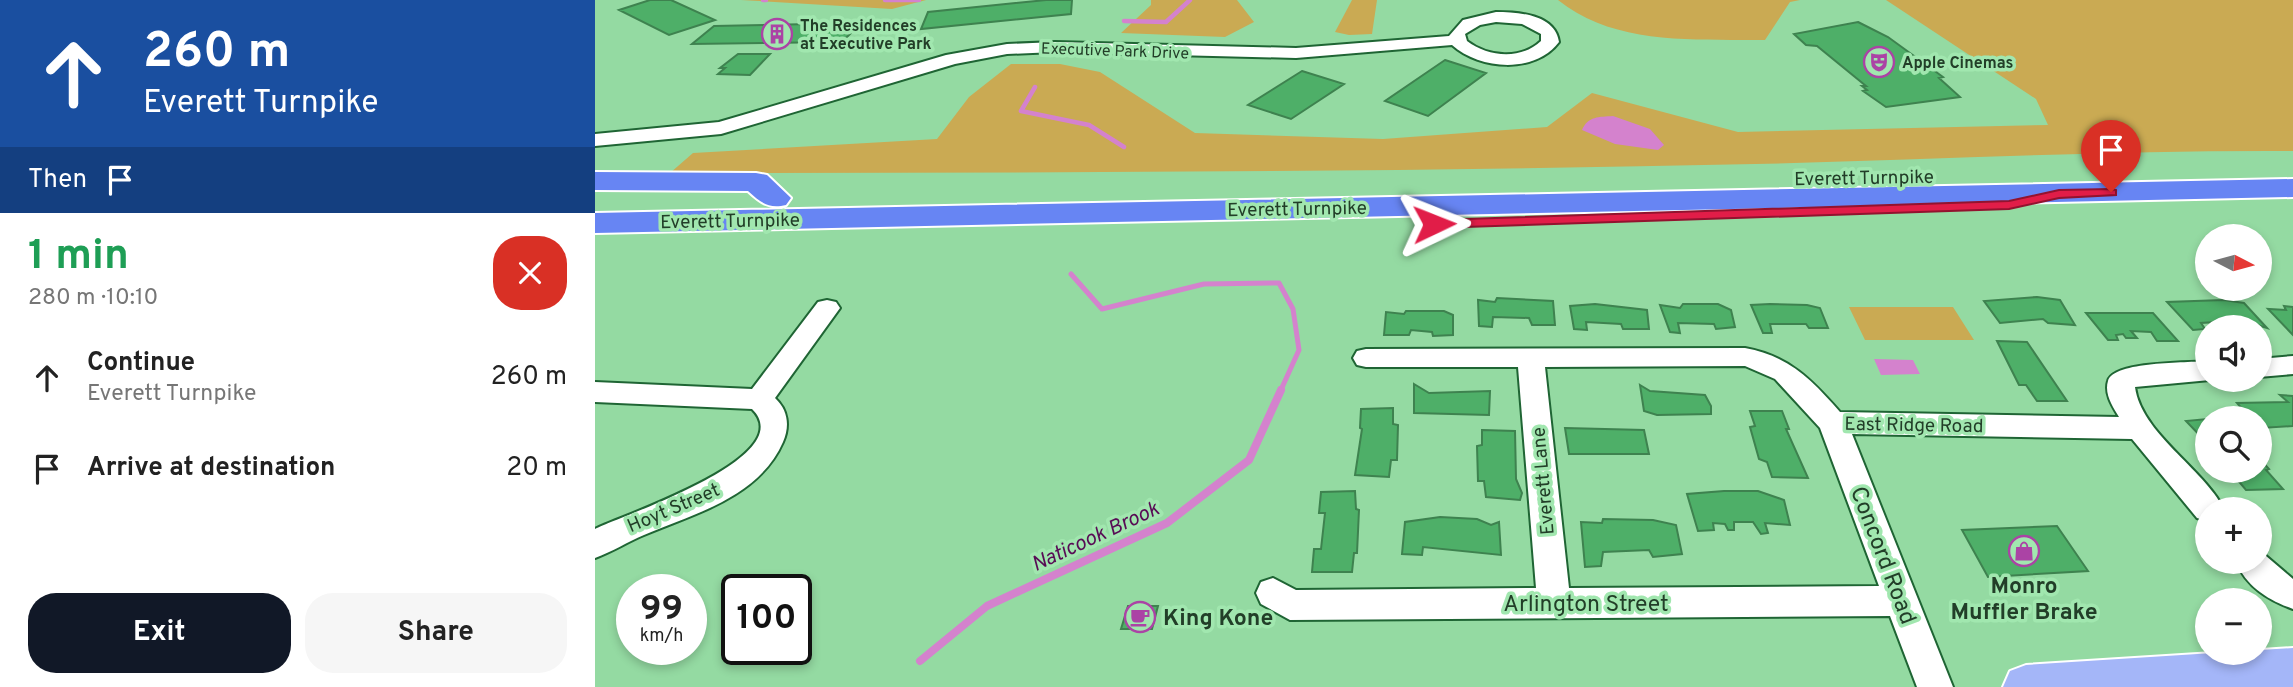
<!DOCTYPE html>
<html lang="en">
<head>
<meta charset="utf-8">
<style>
	:root { --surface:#fff; --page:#f6f6f6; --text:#222; --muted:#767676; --accent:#111827 }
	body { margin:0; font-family:Overpass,sans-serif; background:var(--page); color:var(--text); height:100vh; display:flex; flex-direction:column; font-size:26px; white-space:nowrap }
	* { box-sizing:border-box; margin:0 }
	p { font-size:23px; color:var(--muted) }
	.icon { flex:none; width:38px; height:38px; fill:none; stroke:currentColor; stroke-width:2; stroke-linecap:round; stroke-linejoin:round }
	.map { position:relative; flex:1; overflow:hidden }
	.panel { display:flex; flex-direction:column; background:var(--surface); width:595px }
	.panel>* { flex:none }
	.hud { background:#1a4fa0; color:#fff; overflow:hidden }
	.needle { width:46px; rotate:96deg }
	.buttons { position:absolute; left:1600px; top:224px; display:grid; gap:14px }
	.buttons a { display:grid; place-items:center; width:77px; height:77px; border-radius:50%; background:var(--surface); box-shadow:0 4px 10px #0003; font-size:35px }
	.speed { position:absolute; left:21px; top:574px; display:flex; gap:14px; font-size:35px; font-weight:700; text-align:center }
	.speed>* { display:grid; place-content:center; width:91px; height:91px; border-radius:50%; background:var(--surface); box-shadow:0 4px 10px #0003; line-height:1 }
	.speed small { font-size:18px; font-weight:400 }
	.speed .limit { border:4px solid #111; border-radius:10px; background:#fff; color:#111 }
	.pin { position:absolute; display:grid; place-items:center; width:60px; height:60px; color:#fff; margin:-72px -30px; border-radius:50% 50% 50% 0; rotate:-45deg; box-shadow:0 0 7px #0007 }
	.pin .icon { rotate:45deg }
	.me { position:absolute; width:77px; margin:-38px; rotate:88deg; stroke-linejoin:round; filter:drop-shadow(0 0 5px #0008) }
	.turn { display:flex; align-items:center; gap:24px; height:147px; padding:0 28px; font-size:32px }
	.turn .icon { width:91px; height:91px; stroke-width:2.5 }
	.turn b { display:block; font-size:49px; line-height:60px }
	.then { display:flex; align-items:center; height:66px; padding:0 28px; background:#0003; gap:14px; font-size:26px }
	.round { display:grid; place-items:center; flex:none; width:74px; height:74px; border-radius:28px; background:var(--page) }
	.summary { display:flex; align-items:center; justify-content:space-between; height:119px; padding:0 28px }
	h1 { font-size:42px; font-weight:700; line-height:52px; color:#1e9e55 }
	.action { display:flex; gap:14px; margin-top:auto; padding:14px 28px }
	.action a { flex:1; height:80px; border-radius:28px; background:var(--accent); color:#fff; font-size:28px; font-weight:700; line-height:80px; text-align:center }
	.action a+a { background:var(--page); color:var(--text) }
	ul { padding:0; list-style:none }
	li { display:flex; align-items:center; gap:21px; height:91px; padding:0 28px }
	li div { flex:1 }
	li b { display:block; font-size:26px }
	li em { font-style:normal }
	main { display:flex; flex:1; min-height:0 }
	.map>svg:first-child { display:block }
	.green { fill:#caaa53 }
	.water { fill:#d482cd }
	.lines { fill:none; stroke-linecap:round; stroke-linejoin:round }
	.stream-far2 { stroke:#d482cd; stroke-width:4.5 }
	.stream-far1 { stroke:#d482cd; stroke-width:5 }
	.stream { stroke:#d482cd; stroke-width:8 }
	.building { fill:#4eaf68; stroke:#3e824f; stroke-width:2 }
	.minor-casing { stroke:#1f6534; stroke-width:4 }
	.major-casing { stroke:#fff; stroke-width:4 }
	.highway-casing { stroke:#fff; stroke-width:4 }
	.minor { fill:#fff; fill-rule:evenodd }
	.major { fill:#a4b6f8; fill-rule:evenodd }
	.highway { fill:#6785f3; fill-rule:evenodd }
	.route { fill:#e11d48; stroke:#92132f; stroke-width:2 }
	.labels { text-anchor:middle; stroke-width:7; stroke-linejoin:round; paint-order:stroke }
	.far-poi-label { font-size:16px; font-weight:bold; fill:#223e28; stroke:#a1e7af; text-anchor:start }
	.far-street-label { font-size:16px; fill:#223e28; stroke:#a1e7af }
	.street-label { font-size:19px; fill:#223e28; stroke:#a1e7af }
	.water-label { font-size:21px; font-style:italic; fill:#580c55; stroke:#a1e7af }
	.near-street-label { font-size:23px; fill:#223e28; stroke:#a1e7af }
	.near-poi-label { font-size:23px; font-weight:bold; fill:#223e28; stroke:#a1e7af }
</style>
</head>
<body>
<main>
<section class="panel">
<div class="hud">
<div class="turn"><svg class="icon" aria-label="ahead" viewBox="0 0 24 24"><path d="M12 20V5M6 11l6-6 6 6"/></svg><div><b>260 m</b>Everett Turnpike</div></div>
<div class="then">Then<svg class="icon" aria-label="arrive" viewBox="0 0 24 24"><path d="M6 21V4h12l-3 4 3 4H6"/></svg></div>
</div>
<div class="summary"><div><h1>1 min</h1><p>280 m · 10:10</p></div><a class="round" style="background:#d93025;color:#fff"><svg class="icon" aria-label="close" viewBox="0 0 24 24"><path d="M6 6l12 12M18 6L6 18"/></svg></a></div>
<ul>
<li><svg class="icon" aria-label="ahead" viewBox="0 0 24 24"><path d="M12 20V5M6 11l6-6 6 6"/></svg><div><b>Continue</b><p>Everett Turnpike</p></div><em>260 m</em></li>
<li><svg class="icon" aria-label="arrive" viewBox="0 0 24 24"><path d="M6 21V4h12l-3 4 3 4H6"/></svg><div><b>Arrive at destination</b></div><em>20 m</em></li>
</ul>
<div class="action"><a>Exit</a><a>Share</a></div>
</section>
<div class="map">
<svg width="1698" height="687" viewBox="0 0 1698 687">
	<rect width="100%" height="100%" fill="#94daa2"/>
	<path class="green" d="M146,0H331L297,9Z
		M556,0H642L659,22L630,37L526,33L556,5Z
		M757,0H782L777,34L754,35L740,32Z
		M963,0H1205L1195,2L1170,40C1100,39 1020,46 963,0Z
		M1291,0H1698V151C1518,150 1339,160 1160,164C798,172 437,173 75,173L98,153L342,139L374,97L416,64H465L505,72L600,133L788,139L952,127L997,93L1143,132L1453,125L1441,99Z
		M1254,307H1358L1379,340H1270Z"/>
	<path class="water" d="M1018,116L1055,129L1069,145L1063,150L1020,144L987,130C993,116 1004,117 1018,116Z
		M1279,359L1318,360L1325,374L1286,375Z"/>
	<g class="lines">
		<path class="stream-far2" d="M168,0H171
			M290,0H324
			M529,21L571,22L595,0
			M440,87L426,111L494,125L529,147"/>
		<path class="stream-far1" d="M476,274L507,309L609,284L684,283L698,309L704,350L685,392"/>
		<path class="stream" d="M325,661L392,606L572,523L654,460L686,390"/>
	</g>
	<path class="building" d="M55,0H76L120,20L74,35L24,10Z
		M451,0H477L476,14L326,29L333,12Z
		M1263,22L1293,37L1348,77L1344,78L1365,97L1291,107L1268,91L1272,90L1267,86H1271L1222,46L1211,45L1199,34Z
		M266,23L247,42L97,44L119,26Z
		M143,54H175L155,75L123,74L130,68H125Z
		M850,60L891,73L833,116L790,101Z
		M707,71L749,84L696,119L653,105Z
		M1442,297L1465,300L1480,325L1453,323L1448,319L1405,323L1389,301Z
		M902,298L958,301L960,325H937L934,318L898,317L897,327L884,326L883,300L900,302Z
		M1629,300L1649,303L1672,328L1659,324L1644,326L1638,321L1606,323L1610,329L1598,330L1572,302Z
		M1000,304L1052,310L1054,329H1028L1026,324L991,322L992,330L979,329L975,306Z
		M1088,304H1123L1136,310L1140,327L1121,329L1119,324L1083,323L1085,333L1075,332L1065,305L1085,308Z
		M1175,304L1212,305L1225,308L1233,328H1214L1211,324H1175L1177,333H1168L1156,305Z
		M1689,306L1698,307V335L1673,309L1691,310Z
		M811,311H849L858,315V335L838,336L837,332L816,330L814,335H789L791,312L809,314Z
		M1491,313H1558L1583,341H1562L1556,332L1536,331L1542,338H1531L1528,334L1521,335L1523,340H1513Z
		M1402,341L1432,342L1472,401H1442L1431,385H1424Z
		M819,384L834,393L895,391L894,415L819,413Z
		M1045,385L1055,391L1110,395L1116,406V414L1062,415L1049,411Z
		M1685,395L1698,396V426L1666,428L1664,418H1655L1642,403L1693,402Z
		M798,408V424L803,425L802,460H796L794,477L760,475L767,429L765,428L766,409Z
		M1155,411H1187L1194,429H1191L1213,478L1177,477L1172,462L1164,459L1155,427L1160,426Z
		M1612,419V443L1591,421Z
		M970,428L1049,430L1054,454H974Z
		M887,430L920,431L921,479L927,493L925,500L891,497L889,481H883L882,446L887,445Z
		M1664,458L1674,469L1671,470L1688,489L1651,490L1635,471H1664Z
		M760,491L761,509L764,510L762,553H759L757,572H717L719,549H726L730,513H724L726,492Z
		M1129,491H1163L1189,500L1195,525L1170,523L1173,533L1166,534L1158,522H1139V530H1133L1130,524L1118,523L1119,530L1103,531L1092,494Z
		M845,517L882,519L896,525L904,522L906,555L828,547L827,555L807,554L810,522Z
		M1008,519L1058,520L1081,525L1087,554L1058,557L1054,550L1008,552L1006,566L990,567L986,522L1007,523Z
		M1462,526L1493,571L1393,577L1367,530Z
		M533,606H563L557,629H526Z"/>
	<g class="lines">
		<g class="minor-casing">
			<path id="minor" d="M901,12C923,12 960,14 964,42C940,74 885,70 857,45L701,58L460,52L412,54L360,64L126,134L0,146V134L124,122L351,55L412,44L460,42L701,48L854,36L868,20ZM901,22L927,24L946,34V41C926,60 893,57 872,41L870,34L885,25Z
				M232,300L241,302L245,308L180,398C193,410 195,426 188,442C164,497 99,514 49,535C32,542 17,552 0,558V529C25,516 207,457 157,409L0,402V382L157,389L223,302Z
				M1150,348C1194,356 1217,380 1245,412L1524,417C1518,407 1509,394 1513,381C1518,361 1593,363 1612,361V380H1615L1540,387C1546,433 1608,468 1629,509H1612V521L1602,518L1537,439L1257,434L1358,687H1322L1295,616L695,620L666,604L661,593L666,582L678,578L701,590L941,588L923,367H771L762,365L758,358L762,351L771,349ZM1150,366L1180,379L1225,428L1284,586L974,588L950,367Z
				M1698,356V374L1664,377V359Z
				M1664,550L1698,579V609C1673,600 1652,587 1641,562H1664Z"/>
		</g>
		<g class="major-casing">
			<path id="major" d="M1698,648V687H1408L1415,671L1431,665Z"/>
		</g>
		<g class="highway-casing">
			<path id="highway" d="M0,172L161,173L172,175L196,198L191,205C174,209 166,203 153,191L0,190Z
				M1698,179V197L0,233V213Z"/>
		</g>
		<use href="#minor" class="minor"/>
		<use href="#major" class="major"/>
		<use href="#highway" class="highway"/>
	</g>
	<path class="route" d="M1516,189L1521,190V195L1464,198L1414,209L839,228L832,224L839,220L1414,201L1464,190Z"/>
	<defs>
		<g id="building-ring" transform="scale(1.575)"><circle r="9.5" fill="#a1e7af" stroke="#ab43a5" stroke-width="1.5"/><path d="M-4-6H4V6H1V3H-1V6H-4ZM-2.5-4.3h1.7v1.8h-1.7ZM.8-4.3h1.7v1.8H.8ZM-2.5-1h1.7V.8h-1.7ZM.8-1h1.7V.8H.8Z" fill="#ab43a5"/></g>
		<g id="theatre-ring" transform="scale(1.575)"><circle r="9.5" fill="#a1e7af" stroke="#ab43a5" stroke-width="1.5"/><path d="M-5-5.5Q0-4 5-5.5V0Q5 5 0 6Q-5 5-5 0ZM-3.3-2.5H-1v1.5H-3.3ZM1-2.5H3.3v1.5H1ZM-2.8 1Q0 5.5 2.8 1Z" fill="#ab43a5"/></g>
		<g id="shop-ring" transform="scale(1.575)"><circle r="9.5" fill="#a1e7af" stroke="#ab43a5" stroke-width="1.5"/><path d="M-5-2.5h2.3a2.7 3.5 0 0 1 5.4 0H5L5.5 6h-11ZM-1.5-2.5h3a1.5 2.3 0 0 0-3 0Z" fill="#ab43a5"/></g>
		<g id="cafe-ring" transform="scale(1.575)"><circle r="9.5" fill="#a1e7af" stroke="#ab43a5" stroke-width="1.5"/><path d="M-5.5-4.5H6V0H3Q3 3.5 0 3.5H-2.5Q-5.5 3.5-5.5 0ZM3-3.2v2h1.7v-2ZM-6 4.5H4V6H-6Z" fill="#ab43a5"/></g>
	</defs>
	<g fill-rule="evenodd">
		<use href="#building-ring" x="182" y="34"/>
		<use href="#theatre-ring" x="1284" y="62"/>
		<use href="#shop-ring" x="1429" y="551"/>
		<use href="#cafe-ring" x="545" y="617"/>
	</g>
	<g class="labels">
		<g class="far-poi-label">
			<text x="205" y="31">The Residences<tspan x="205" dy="18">at Executive Park</tspan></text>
			<text x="1307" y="68">Apple Cinemas</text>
		</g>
		<g class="far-street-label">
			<text transform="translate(520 50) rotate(2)" y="6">Executive Park Drive</text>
		</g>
		<g class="street-label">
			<text transform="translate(1269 177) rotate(-1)" y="7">Everett Turnpike</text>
			<text transform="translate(702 208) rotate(-1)" y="7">Everett Turnpike</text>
			<text transform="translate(135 220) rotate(-1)" y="7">Everett Turnpike</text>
			<text transform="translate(1319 424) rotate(1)" y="7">East Ridge Road</text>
			<text transform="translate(947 481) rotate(-95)" y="7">Everett Lane</text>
			<text transform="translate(78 507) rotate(-23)" y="7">Hoyt Street</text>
		</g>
		<g class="water-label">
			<text transform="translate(500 536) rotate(-25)" y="7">Naticook Brook</text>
		</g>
		<g class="near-street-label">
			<text transform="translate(1289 555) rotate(69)" y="8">Concord Road</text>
			<text x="991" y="611">Arlington Street</text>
		</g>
		<g class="near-poi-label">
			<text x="1429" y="593">Monro<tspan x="1429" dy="26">Muffler Brake</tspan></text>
			<text x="568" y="625" text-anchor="start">King Kone</text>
		</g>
	</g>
</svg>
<div class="buttons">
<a><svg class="needle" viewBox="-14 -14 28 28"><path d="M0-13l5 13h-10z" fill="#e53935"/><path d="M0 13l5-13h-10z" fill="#767676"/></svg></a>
<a><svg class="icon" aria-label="sound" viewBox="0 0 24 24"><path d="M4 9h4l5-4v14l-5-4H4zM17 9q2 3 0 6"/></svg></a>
<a><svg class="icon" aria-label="search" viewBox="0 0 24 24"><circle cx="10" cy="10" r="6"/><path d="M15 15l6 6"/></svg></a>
<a>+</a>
<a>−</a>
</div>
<div class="speed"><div>99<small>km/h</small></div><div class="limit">100</div></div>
<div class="pin" style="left:1516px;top:192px;background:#d93025"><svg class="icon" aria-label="arrive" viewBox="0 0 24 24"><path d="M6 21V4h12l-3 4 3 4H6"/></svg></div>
<svg class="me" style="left:839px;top:224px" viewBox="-20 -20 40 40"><path d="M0-17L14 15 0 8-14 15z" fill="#e11d48" stroke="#fff" stroke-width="4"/></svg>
</div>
</main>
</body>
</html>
